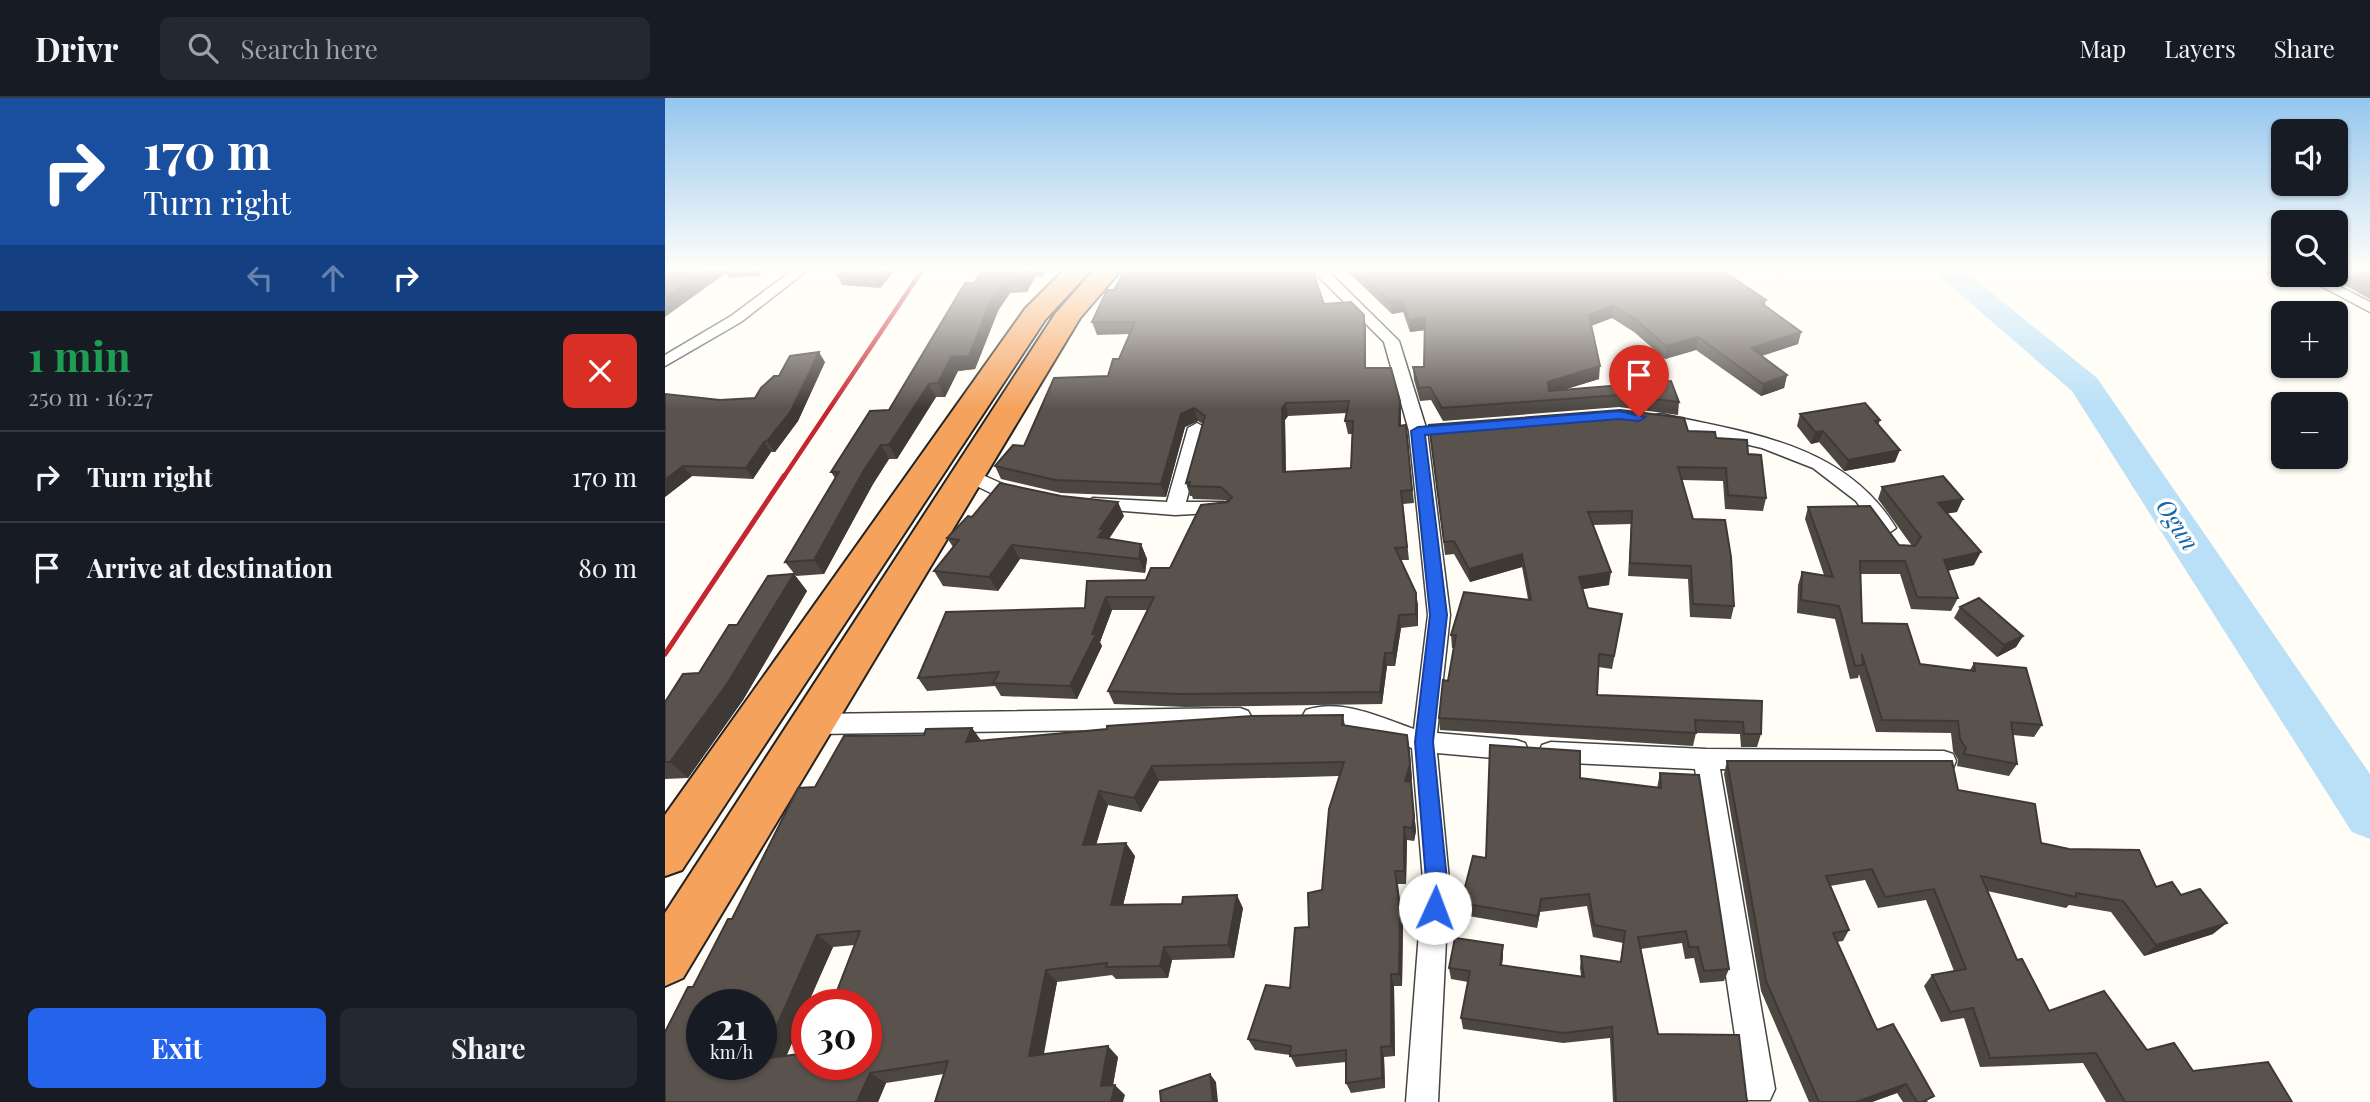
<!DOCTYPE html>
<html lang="en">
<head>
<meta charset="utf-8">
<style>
	:root { --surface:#171b24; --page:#242831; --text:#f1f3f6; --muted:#9ea1a6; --line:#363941; --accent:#2563eb }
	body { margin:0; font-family:"Playfair Display",serif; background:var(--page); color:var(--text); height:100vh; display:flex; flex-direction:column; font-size:26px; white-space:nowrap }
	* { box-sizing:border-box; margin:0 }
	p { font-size:23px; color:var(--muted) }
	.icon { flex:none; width:38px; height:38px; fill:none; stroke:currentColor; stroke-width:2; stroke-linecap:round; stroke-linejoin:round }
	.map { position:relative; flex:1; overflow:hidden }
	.sheet { display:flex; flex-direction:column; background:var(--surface); width:665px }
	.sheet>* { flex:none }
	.top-card { background:#1a4fa0; color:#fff; overflow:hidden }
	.tools { position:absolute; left:1606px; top:21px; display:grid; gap:14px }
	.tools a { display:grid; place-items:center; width:77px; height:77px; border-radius:10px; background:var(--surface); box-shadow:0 2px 5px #0004; font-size:35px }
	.speed { position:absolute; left:21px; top:891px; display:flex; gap:14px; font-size:35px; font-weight:700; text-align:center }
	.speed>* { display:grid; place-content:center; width:91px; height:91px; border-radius:50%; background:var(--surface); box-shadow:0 2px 5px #0004; line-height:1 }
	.speed small { font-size:18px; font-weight:400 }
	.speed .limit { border:10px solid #d22; background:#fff; color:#111 }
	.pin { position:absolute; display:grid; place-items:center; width:60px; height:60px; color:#fff; margin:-72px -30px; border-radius:50% 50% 50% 0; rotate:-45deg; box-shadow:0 0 7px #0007 }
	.pin .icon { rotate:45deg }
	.me { position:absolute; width:77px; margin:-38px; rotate:2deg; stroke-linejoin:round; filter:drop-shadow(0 0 5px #0008) }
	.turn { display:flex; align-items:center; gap:24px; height:147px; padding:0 28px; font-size:32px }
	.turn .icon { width:91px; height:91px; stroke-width:2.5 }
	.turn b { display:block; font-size:49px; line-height:60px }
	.lanes { display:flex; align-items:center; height:66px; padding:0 28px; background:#0003; justify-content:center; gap:35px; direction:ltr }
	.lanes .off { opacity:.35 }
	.round { display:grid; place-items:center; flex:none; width:74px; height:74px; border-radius:10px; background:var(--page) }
	.head { display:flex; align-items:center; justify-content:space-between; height:119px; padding:0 28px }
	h1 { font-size:42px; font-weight:700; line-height:52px; color:#1e9e55 }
	.cta { display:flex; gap:14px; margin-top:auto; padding:14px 28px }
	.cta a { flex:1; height:80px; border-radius:10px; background:var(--accent); color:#fff; font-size:28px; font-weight:700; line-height:80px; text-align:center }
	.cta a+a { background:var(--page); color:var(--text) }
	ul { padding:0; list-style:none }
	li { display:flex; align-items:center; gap:21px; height:91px; padding:0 28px; border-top:2px solid var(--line) }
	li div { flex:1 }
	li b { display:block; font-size:26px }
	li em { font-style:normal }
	header { display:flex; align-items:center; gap:42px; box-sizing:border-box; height:98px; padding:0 35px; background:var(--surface); border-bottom:2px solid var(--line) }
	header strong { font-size:33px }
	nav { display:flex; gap:38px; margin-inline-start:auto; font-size:24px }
	.search { width:490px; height:63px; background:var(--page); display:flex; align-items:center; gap:18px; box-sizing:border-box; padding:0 24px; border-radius:10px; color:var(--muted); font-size:26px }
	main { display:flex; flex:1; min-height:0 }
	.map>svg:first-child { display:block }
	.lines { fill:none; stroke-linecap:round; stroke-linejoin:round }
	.river { fill:#b9e0f7; fill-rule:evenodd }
	.street-casing { stroke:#444; stroke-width:3 }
	.highway-casing { stroke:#222; stroke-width:4 }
	.street { fill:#fff; fill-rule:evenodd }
	.highway { fill:#f5a25d; fill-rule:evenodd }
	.rail-far1 { stroke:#c4262e; stroke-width:4.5 }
	.rail { stroke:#c4262e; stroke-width:5 }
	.wall { fill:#4d4742; fill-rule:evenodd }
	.shaded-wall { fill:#3f3936 }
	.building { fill:#5a524d; stroke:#3f3936; stroke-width:2; fill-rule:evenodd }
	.route { fill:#2563eb; stroke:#184099; stroke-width:2 }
	.labels { text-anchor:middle; stroke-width:7; stroke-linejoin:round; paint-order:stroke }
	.water-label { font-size:24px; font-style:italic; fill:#1768a6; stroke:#fff }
</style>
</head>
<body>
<header>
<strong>Drivr</strong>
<div class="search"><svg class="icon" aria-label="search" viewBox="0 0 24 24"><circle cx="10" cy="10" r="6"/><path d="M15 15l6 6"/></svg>Search here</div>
<nav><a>Map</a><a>Layers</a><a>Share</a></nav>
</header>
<main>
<section class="sheet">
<div class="top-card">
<div class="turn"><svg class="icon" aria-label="right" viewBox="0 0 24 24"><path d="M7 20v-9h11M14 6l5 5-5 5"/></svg><div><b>170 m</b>Turn right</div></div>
<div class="lanes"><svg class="icon off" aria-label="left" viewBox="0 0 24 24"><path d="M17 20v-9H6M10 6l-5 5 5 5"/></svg><svg class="icon off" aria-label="ahead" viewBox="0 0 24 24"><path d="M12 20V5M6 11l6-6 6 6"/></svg><svg class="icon" aria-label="right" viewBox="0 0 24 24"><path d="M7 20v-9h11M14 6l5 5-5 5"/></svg></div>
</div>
<div class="head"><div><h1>1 min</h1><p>250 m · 16:27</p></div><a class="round" style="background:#d93025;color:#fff"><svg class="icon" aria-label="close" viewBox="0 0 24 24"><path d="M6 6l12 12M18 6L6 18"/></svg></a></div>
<ul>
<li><svg class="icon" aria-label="right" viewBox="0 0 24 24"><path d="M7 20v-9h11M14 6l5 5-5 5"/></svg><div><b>Turn right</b></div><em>170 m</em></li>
<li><svg class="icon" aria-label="arrive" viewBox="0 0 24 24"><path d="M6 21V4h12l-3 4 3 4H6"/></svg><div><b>Arrive at destination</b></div><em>80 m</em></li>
</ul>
<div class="cta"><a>Exit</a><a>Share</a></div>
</section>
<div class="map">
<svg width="1705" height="1004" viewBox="0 0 1705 1004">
	<rect width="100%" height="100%" fill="#fffdf5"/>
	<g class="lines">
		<path class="river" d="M1266,171H1297L1432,280L1705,676V741L1687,734L1407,293Z"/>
		<g class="street-casing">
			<path id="street" d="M129,171H144L76,224L0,268V257L66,218Z
				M646,171H661L734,243L762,333L785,517L772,635L851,642L860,645L863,652L860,659L851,662L772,655L784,782L773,1004H741L758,782L747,650L685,629L641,626L637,619L641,612C676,600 715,619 749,631L763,517L744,333L719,244Z
				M1635,177H1652L1705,204V214Z
				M996,316C1084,335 1180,346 1231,430L1221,437L1214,435L1191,403L1148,370L1097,350L990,325L987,321L990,317Z
				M532,325L541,330L521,404H559L569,410L566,414L510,417L421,410L418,406L428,400L502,404L523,330Z
				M304,371L340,387L365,393L367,397L358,403L328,396L297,381L295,377Z
				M575,610L583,613L587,620L583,627L575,630L150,636L142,633L138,626L142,619L150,616Z
				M886,644L1041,651L1279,653L1288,656L1291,663L1288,670L1279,673L1055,671L1110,991L1105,1002H1083L1078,991L1030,671L886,664L877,661L874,654L877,647Z"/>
		</g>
		<g class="highway-casing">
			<path id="highway" d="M400,171L426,172L380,222L17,772L0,778V717L360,211Z
				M430,171H457L415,220L18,880L0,888V815L390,216Z"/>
		</g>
		<use href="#street" class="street"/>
		<use href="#highway" class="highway"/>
		<path class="rail-far1" d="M118,380L258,171"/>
		<path class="rail" d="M0,556L119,378"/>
	</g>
	<path class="wall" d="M0,171H100L94,178L64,180L61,175Z
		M231,171L215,190L177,187L172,177Z
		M318,171H382L377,179H370L362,194L345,195L333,213L310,271L293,273L280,299H271L232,361H224L208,386L159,476L131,478L120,464L170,380L166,374L224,312Z
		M664,171H1056L1101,202L1100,207L1136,234L1133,246L1097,258L1122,277L1119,290L1096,298L1031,252L1000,261L969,234L947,220L926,228L934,281L898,292L1006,283L1014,304L1013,317L954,309L778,323L766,302L755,303L749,282L748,269H759L760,232L745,234L738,214L727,216L680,171L668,174Z
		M1590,171H1615L1604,177Z
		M1671,171H1705V201L1661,177H1671Z
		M659,206L701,230V270L735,303L736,316V328L741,327L749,405L738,406L744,462H736L751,495L753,508V528L736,530L730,568H722L717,606L520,609L449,606L443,593L483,512H447L435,544L437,548L412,601L336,598L330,588L262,593L253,580L420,510L422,483L481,482L505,470L562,404L560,402L528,401L527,398H525L521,385L538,326L533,323L520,329L501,399L396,395L336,381L330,368L359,348L443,278L454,261L465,236L432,237L427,224ZM682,315L680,323L683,336H687L686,370L621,374L620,322L623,318Z
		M160,264L133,323L110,354H106L88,381L27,378L0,399L55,302L90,300Z
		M1135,316L1215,322L1213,328L1230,364L1179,373L1154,344L1146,346L1132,328Z
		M764,327L1023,333L1051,340L1083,356L1101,400L1098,413L1060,411L1058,383L1017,382L1028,421L1069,508L1066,521L1025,519L1023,481L963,478L966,426L928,427L944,487L917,491L923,510L955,529L947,571L933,569L932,597L1097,603L1096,636L1092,649H1076L1075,636L1031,635L1028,648L775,632L774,620L783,583L789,550H787L786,537L863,501L857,469L805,484L789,456L780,457Z
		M1217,389L1292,414L1282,415L1309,467L1282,473L1293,500L1286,513L1246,511L1235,476H1195L1197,525L1255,566L1305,572L1309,565L1377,627L1369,639L1348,637L1352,666L1344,678L1292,668L1293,662L1288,653L1286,635L1211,634L1194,576L1193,580L1185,581L1170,521L1132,515L1133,487L1137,474L1159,477L1140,421L1143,409L1234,447L1247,448L1213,401Z
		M459,418L444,441L476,446L482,461L480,475L355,461L333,493L278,488L269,473L288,449L282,440L307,419Z
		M129,476L142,493L78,602L23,680L0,681V604L34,575L72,527Z
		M1295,509L1358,538L1351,549L1332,559L1289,520Z
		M678,617L680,628L742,637L745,652L747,681L746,684L751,733L749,743L742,742L741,786H733L738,825L737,888H729L730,958L719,959L720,990L686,995L681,985V964L631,969L625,957L590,952L583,941L625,890L657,792L674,678L494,683L476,714L443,707L431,746L470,758L458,807L578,810L569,860L507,862L503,880L451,881L447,877L392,884L379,956L453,959L448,987L460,997L279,976L221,985L213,1004H0L28,889L67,821L150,689L259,637L307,630L316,643ZM190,847L201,966L121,958L142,910V906L168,849Z
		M1062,663L1293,692L1376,745L1491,789L1548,836L1479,858L1446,814L1404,807L1401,810L1322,793L1352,862L1384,913L1482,952L1528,973L1627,1004H1441L1418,965L1315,969L1299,920L1276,924L1259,888L1267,877L1289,873L1261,802L1213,810L1200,782L1165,788L1184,832L1178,843L1172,844L1212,932L1263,1004H1238L1232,995L1207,1004H1144L1096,893L1059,676Z
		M995,675L1064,871L1059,883L1035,885L1029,860L1020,861L1017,845L976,851L993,936L1082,1004H948L945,940L898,945L798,931L796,920L803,884L786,881L784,870L838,859L837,867L916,878L915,870L916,858L955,864L958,845L928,839L922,808L875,814L872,830L798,817L796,805L821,760L915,680L992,690Z"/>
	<path class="shaded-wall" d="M42,171H58L61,175L0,219V200Z
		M89,171H100L94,178Z
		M218,171H231L215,190L210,180Z
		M362,171H367L370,179L362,194L357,182Z
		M374,171H382L377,179Z
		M667,171H680L668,174Z
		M1608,171H1615L1604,177Z
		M340,182L345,195L333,213L310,271L293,273L280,299L273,285L286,259Z
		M737,202L738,214L727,216L726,204Z
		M948,208L947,220L923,229L924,217Z
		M699,217L701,230V283L700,270Z
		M760,220L761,232L745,234L744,222Z
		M1136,234L1133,246L1083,262L1086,250Z
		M1033,239L1031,252L1000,261L1001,248Z
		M154,254L160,264L133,323L110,354L102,343Z
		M935,268L934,281L882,297L883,284Z
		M1122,277L1119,290L1096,298L1098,286Z
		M264,286L271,299L232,361L224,347Z
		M735,303L736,316V341L734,328Z
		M621,305L623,318L620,322L621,387L618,374L617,310Z
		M529,310L533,323L520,329L501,399L496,386L516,316Z
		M1158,333L1154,344L1146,346L1150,334Z
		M99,344L106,354L88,381L81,370Z
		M216,347L224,361L208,386L159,476L149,462L199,372Z
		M1235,352L1230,364L1179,373L1183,362Z
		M18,368L27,378L0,399V382Z
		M1298,401L1292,414L1267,418L1273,405Z
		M453,404L459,418L443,442L433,439L435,431Z
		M476,446L482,461L480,475L474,461Z
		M347,447L355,461L333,493L324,479Z
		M1316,454L1309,467L1273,475L1279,462Z
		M857,456V469L805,484L804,471Z
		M946,474L944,487L913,492L914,479Z
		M129,476L142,493L78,602L23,680L5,664Z
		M751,495L753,508V528L751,516Z
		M441,499L447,512L435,544L437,548L412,601L405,588L427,536Z
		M734,517L736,530L730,568L728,555Z
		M1358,538L1351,549L1332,559L1339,547Z
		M720,555L722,568L717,606L715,594Z
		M307,630L318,645L301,644Z
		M742,637L747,681L743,697L740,683Z
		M487,668L494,683L476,714L469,700Z
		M746,684L751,733L749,743L747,730Z
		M434,693L443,707L427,761L418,747Z
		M739,729L742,742L741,786L739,773Z
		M461,745L470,758L455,820L446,807Z
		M730,773L738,825L737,888L734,876Z
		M572,797L578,810L569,860L563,847Z
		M876,801L875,814L872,830L873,818Z
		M1562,825L1548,836L1479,858L1491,847Z
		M152,837L168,849L143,906H142V910L116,971L97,961Z
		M838,847V859L835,878V867Z
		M499,849L507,862L503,880L495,868Z
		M381,872L392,884L376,968L364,958Z
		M726,876L729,888L730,958L726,948Z
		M443,948L453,959L446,998L436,988Z
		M716,949L719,959L720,990L717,980Z
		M205,975L221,985L213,1004H192Z
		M545,976L551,984L553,1004H548Z
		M1241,986L1232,995L1207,1004H1191Z
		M450,987L460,997L458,1004H446Z"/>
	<path class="building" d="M0,171H42L0,200Z
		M177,171H218L210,180L172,177Z
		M318,171H362L357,182H340L327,200L304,258L286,259L273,285L264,286L224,347H216L199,372L149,462L120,464L174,374H166L205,313L224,312L300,185H309Z
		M461,171H647L659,206L686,204L699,217L700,270H726L735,303L734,328L741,327L747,392L736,393L742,449L730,450L751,495V516L734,517L728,555H720L715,594L515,596L443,593L489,499H441L427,536H431L405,588L328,585L334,574L253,580L281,514L420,510L422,483L481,482L486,470H505L536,407L563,404L567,399L556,389L524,388L525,384L521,385L540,318L529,310L516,316L496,386L390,382L330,368L348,347L359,348L389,280L443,278L448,261H454L470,224H427L442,192H449ZM684,303L680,323H688L686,370L618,374L617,310L621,305Z
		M690,171H1055L1101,202L1095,204L1136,234L1086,250L1122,277L1098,286L1033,239L1001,248L970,221L948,208L924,217L935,268L883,284L884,293L1006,283L1014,304L955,297L777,310L765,289L754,290L748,269H759L760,220L744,222L737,202L726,204Z
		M1677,171H1705V186Z
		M154,254L126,313L102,343L99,344L81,370L18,368L0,382V296L55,302L90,300L96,290L109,278H114L125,258Z
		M1200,305L1215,322L1210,323L1235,352L1183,362L1158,333L1150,334L1135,316Z
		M955,312L1019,320L1023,333L1050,334L1051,340L1082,342L1083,356L1096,357L1101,400L1063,397L1061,370L1013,369L1028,421L1060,422L1066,459L1069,508L1028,506L1026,468L965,465L967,413L923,414L946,474L914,479L923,510L957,516L949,558L934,556L932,597L1097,603L1096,636H1079L1078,624L1030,622L1031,635L774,620L778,582L783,583L791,537H786L799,494L866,502L857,456L804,471L789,443L779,444L764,327Z
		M1278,378L1298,401L1273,405L1316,454L1279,462L1293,500L1252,499L1240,463H1195L1197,525L1242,526L1255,566L1310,573L1309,565L1361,570L1377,627L1346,624L1352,666L1299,656L1301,650L1295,641L1293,623L1217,622L1197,556L1198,567L1190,568L1174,508L1136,502L1137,474L1168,479L1143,409L1205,408L1234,447L1250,448L1256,439L1217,389Z
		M335,385L396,398L453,404L435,431H439L433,439L476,446L474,461L347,447L324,479L269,473L294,442L282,440L303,418L307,419Z
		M129,476L62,586L5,664H0V604L18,576L34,575L64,527H72L103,478Z
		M1314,500L1358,538L1339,547L1295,509Z
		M678,617L677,627L742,637L745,666L740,683L746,684L749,719L747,730L739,729V773H730L735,812L734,876H726V948L716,949L717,980L681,985V952L625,958L626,948L583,941L601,887L625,890L630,830L644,829L643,795L657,792L664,711L679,664L487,668L469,700L434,693L418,747L461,745L446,807L517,806L518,799L572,797L563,847L499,849L495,868L441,869L442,865L381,872L364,958L443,948L436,988L450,987L446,1004H270L283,963L205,975L192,1004H0V934L23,889H28L63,821H67L133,690L150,689L179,638L259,637L261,631L307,630L301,644L442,631V628L587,618ZM195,833L167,906H201V966H142V955L97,961L152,837ZM37,906H96V966H37Z
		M825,647L915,653V680L996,690L995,675L1034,677L1064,871L1039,873L1033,849H1024L1021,833L973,839L993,936L1074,937L1082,1004H951L947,929L899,935L796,920L805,873L784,870L790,840L838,847L835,867L919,879L916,858L956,864L960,833L929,827L924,796L876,801L873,818L796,805L808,758L821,760Z
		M1062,663H1287L1293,692L1370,706L1376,745L1404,751L1474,752L1491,789L1507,784L1516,797L1535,791L1562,825L1491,847L1458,803L1411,795V799L1316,778L1352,862L1357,861L1384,913L1439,893L1482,952L1509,945L1528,973L1603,964L1627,1004H1460L1431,955L1325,960L1308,910L1285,914L1267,877L1301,871L1269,791L1220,799L1207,771L1161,778L1184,832L1168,835L1212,932L1228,926L1269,998L1257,1004H1252L1241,986L1191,1004H1154L1101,883Z
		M545,976L548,1004H496L495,993Z"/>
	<linearGradient id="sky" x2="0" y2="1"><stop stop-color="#95c6ee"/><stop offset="0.55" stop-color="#fffefa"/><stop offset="1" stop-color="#fffefa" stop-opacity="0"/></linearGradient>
	<rect width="1705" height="311" fill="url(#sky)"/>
	<path class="route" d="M954,313L980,319L974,323L954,321L760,337L782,517L768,644L782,782L777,817L770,819L762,817L759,810L761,782L750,644L765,517L746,333L753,329Z"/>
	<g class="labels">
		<g class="water-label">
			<text transform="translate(1512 427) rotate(57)" y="8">Ogun</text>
		</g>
	</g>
</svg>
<div class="tools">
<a><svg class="icon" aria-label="sound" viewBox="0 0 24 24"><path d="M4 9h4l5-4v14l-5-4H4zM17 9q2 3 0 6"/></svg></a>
<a><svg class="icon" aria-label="search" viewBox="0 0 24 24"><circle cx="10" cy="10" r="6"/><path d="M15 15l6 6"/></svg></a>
<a>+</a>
<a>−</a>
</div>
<div class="speed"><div>21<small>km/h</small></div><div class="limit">30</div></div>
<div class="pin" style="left:974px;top:319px;background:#d93025"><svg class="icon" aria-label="arrive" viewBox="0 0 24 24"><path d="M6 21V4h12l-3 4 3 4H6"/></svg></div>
<svg class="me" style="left:770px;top:810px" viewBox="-20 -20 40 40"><circle r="19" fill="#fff"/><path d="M0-13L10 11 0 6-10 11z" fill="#2563eb"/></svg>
</div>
</main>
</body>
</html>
